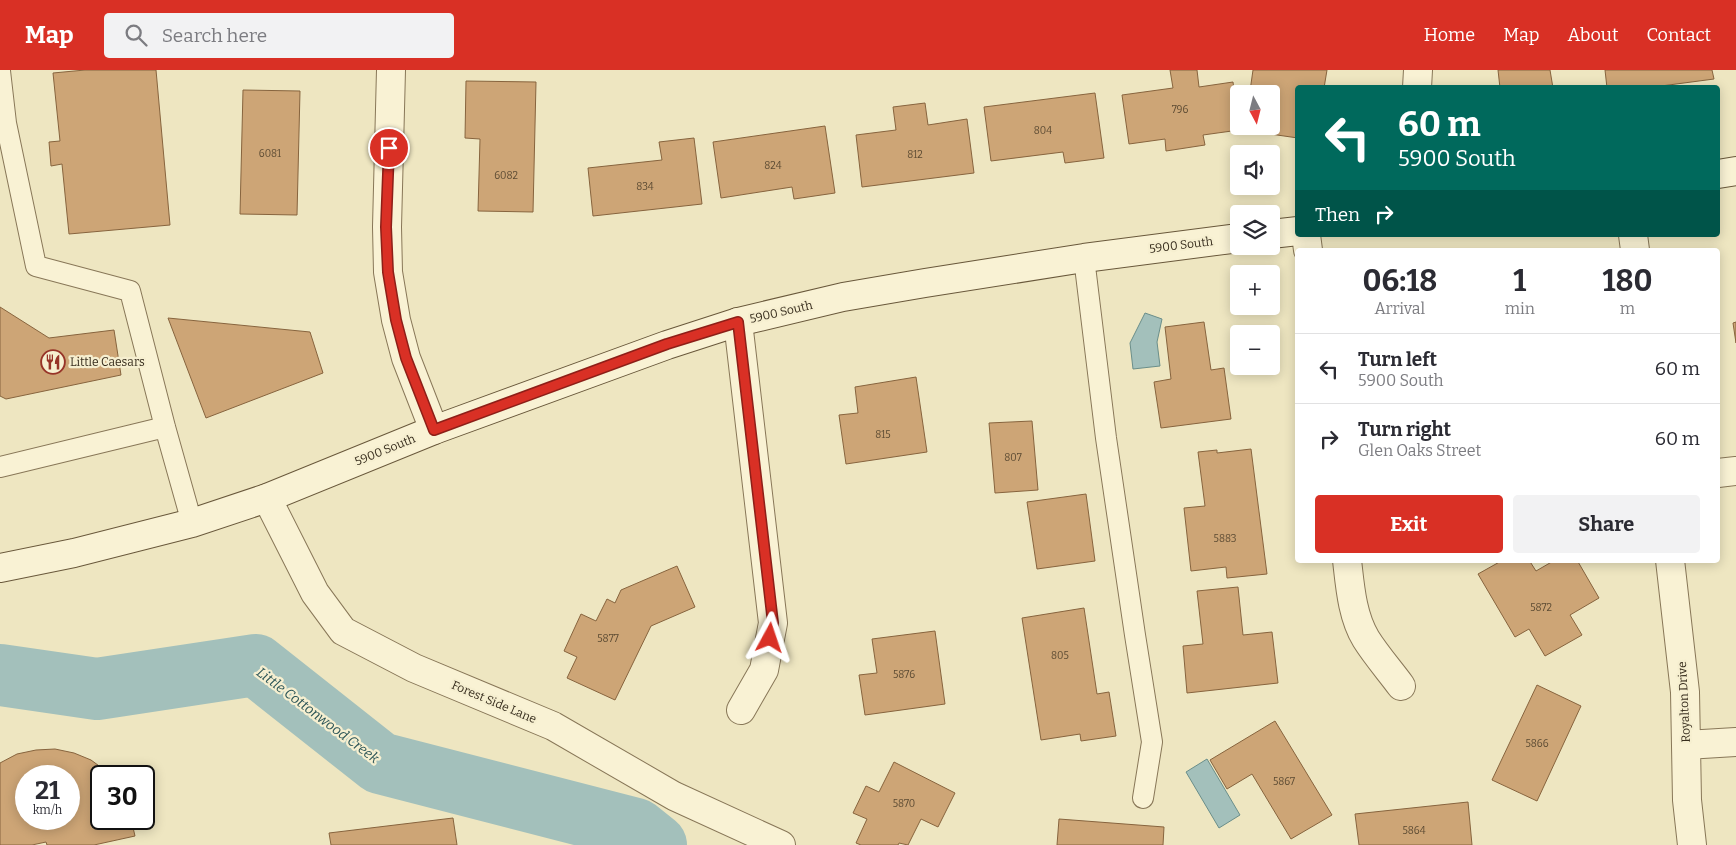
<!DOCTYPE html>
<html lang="en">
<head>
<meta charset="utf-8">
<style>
	:root { --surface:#fff; --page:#f2f2f3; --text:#2b2b33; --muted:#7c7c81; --line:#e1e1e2; --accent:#d93025 }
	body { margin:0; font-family:Bitter,serif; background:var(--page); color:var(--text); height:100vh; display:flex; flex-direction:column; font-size:19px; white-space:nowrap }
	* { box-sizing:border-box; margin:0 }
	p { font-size:16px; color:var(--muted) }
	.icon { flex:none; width:28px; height:28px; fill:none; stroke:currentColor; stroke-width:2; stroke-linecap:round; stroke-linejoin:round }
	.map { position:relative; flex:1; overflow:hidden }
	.details { position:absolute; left:1295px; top:178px; width:425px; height:315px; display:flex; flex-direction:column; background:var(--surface); border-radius:5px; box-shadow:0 2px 12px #0003 }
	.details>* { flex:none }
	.top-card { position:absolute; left:1295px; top:15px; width:425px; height:152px; border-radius:5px; box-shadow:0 2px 12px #0003; background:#00695c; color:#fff; overflow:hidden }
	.needle { width:32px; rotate:173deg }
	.fabs { position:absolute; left:1230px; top:15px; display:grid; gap:10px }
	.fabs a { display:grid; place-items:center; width:50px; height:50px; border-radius:5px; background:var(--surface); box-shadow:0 2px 12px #0003; font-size:25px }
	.speed { position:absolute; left:15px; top:695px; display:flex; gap:10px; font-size:25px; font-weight:700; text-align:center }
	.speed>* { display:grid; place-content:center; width:65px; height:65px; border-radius:50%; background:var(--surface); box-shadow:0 2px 12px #0003; line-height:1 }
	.speed small { font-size:12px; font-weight:400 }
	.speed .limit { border:2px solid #111; border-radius:8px; background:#fff; color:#111 }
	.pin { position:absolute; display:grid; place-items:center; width:42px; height:42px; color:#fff; margin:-21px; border:2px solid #fff; border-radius:50%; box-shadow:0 1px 5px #0007 }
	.me { position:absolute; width:55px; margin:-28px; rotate:5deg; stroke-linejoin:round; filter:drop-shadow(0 0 4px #0008) }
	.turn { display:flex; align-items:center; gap:18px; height:105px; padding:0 20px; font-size:22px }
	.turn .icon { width:65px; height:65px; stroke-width:2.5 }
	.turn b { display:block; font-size:35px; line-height:42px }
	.then { display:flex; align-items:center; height:48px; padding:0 20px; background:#0003; gap:10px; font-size:19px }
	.eta { display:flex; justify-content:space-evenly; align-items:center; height:85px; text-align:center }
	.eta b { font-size:30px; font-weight:700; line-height:35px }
	.cta { display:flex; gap:10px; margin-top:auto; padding:10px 20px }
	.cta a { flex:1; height:58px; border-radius:5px; background:var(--accent); color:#fff; font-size:20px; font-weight:700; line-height:58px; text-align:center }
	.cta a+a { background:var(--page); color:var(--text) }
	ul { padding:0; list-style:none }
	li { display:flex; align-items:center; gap:15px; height:70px; padding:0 20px; border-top:1px solid var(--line) }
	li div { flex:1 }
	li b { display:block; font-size:19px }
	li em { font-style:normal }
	header { display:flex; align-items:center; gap:30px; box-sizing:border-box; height:70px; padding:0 25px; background:var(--accent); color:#fff }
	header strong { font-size:24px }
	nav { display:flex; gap:28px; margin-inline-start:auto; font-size:18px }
	.search { width:350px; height:45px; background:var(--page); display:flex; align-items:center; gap:12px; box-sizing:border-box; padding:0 18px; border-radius:5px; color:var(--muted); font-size:19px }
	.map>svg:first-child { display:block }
	.water { fill:#a3c0bb; stroke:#6a8e8a }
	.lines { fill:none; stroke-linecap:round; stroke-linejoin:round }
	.river { stroke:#a3c0bb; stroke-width:62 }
	.building { fill:#cda576; stroke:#87643e; fill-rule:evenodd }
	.lane-casing { stroke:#887758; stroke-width:22 }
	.street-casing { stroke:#887758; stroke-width:30 }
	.secondary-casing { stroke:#69583b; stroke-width:30 }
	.lane { stroke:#f9f2d4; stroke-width:20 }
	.street { stroke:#f9f2d4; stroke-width:28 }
	.secondary { stroke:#f9f2d4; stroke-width:28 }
	.route-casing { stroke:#8d1f18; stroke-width:12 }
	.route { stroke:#d93025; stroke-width:9 }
	.labels { text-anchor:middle; stroke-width:4.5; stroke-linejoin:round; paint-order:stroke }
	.number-label { font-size:10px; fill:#5c4b33 }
	.street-label { font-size:12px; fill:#372d1d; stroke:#f6efd0 }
	.poi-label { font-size:12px; fill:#372d1d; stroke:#f6efd0; text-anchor:start }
	.water-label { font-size:14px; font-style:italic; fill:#2c5557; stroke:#f6efd0 }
</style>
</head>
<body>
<header>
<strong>Map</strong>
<div class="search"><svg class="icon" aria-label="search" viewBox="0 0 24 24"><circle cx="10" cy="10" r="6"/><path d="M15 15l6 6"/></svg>Search here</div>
<nav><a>Home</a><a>Map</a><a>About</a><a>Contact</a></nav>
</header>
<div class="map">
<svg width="1736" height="775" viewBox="0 0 1736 775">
	<rect width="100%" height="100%" fill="#eee6c1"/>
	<path class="water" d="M1145,243L1162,249L1157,272L1160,296L1133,299L1130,273Z
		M1207,689L1240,745L1219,758L1186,702Z"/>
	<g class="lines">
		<path class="river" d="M0,605L97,619L256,595L380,693L636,759L656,775"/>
	</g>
	<path class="building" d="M85,0H156L170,155L69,164L62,94L51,96L49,72L60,71L53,3Z
		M1170,0H1197L1199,17L1233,12L1239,60L1203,65L1205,75L1166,81L1165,69L1129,74L1122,25L1173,18Z
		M1253,0H1327L1324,18H1298V68L1256,62L1257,56H1271V24L1250,21Z
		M1498,0H1550L1553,18H1500Z
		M1605,0H1712L1714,9L1646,18H1607Z
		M466,11L536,12L533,142L478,141L480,69L465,68Z
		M243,20L300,21L297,145L240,144Z
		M1095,23L1104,88L1065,93L1063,82L991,91L984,37Z
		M925,33L928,55L967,49L974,103L862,117L856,65L896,60L893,37Z
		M825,56L835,123L794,129L792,117L721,128L713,72Z
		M694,68L702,134L593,146L588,98L662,90L659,72Z
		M0,237L49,268L114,260L121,305L6,329L0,326Z
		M168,248L310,262L323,303L206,348Z
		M1204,252L1211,300L1224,298L1231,349L1161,358L1154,312L1171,309L1165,257Z
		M1736,252V273L1733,253Z
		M916,307L927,382L846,394L839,345L858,343L855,317Z
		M1032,351L1038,420L995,423L989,353Z
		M1251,379L1267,504L1227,508L1226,497L1191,501L1184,438L1205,436L1198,382L1217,380V383Z
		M1086,424L1095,491L1037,499L1027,432Z
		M1503,490H1529L1536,501L1555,490H1577L1599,528L1570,545L1582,565L1545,586L1529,559L1515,567L1478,504Z
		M677,496L695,537L651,556L615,630L567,608L577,587L564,581L581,544L596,551L607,529L615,533L621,520Z
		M1238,517L1243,565L1272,562L1278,613L1187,623L1183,576L1203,574L1197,521Z
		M1084,538L1097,624L1109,622L1116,666L1081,671L1080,664L1041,670L1022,548Z
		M935,561L945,634L865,645L859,605L877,603L872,569Z
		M1537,615L1581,636L1537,731L1492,710Z
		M1275,651L1332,745L1291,769L1252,704L1227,719L1210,690Z
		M55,679L74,683L91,690L106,701L110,706H101V749H131L135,766L94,775H47L46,772L32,775H0V693L17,684L36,680ZM26,706H69V749H26Z
		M894,692L955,723L938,757L921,749L908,775L899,773L898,775H861L856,773L867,749L853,743L866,716L879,722Z
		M1468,732L1472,775H1359L1355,744Z
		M453,748L457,775H331L329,763Z
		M1059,749L1164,757L1163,775H1057Z"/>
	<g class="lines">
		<g class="lane-casing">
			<path id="lane" d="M0,1L6,53L0,54
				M6,53L36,196L130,221L165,357L192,453
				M1084,188L1106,368L1135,565L1152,672L1143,728
				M0,397L165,357"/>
		</g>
		<g class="street-casing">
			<path id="street" d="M391,0L387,157L388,202L396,250L406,288L434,360
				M1417,18L1418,0
				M1306,165L1308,180
				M1633,165L1635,180
				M738,252L773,553L764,600L741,640
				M1718,403L1736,401
				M267,428L315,523L343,561L414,598L553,656L674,726L781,775
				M1347,490C1350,516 1352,546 1366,569C1376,585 1390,601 1401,616
				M1670,490L1685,622L1687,730L1692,775
				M1686,675L1736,672"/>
		</g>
		<g class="secondary-casing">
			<path id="secondary" d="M1718,104L1736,101
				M1271,164L1298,161
				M0,498L74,483L192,453L267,428L434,360L667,275L738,252L843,227L925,213L1084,188L1239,168"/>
		</g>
		<use href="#lane" class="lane"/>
		<use href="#street" class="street"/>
		<use href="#secondary" class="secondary"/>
	</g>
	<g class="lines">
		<g class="route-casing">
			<path id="route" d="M389,78L386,157L388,202L396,250L406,288L434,360L667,274L738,252L773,553L770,568"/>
		</g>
		<use href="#route" class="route"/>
	</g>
	<defs>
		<g id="restaurant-ring" transform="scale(1.25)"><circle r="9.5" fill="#f6efd0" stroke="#973428" stroke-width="1.5"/><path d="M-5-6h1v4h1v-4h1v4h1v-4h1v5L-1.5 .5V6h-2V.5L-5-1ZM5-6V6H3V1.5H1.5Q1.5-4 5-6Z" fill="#973428"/></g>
	</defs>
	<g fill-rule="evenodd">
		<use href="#restaurant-ring" x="53" y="292"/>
	</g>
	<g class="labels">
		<g class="number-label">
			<text x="1180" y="43">796</text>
			<text x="1043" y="64">804</text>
			<text x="270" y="87">6081</text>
			<text x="915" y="88">812</text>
			<text x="773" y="99">824</text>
			<text x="506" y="109">6082</text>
			<text x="645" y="120">834</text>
			<text x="883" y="368">815</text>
			<text x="1013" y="391">807</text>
			<text x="1225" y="472">5883</text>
			<text x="1541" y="541">5872</text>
			<text x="608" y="572">5877</text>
			<text x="1060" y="589">805</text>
			<text x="904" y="608">5876</text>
			<text x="1537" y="677">5866</text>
			<text x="1284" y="715">5867</text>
			<text x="904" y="737">5870</text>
			<text x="1414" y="764">5864</text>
		</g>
		<g class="street-label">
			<text transform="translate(1181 175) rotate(-7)" y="4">5900 South</text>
			<text transform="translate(781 242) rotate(-13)" y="4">5900 South</text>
			<text transform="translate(385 380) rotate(-22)" y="4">5900 South</text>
			<text transform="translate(494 632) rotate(23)" y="4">Forest Side Lane</text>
			<text transform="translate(1684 632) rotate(-93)" y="4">Royalton Drive</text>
		</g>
		<g class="poi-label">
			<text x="70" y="296">Little Caesars</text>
		</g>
		<g class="water-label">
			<text transform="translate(318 645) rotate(37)" y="5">Little Cottonwood Creek</text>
		</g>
	</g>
</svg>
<div class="fabs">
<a><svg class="needle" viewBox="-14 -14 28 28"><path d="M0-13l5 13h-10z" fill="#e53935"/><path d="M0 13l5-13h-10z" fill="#7c7c81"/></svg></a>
<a><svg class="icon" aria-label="sound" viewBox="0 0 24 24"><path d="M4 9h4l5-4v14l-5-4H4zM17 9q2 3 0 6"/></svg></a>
<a><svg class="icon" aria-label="layers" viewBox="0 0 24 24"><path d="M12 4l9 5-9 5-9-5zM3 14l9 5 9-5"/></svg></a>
<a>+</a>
<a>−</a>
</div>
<div class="speed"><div>21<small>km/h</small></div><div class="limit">30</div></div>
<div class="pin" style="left:389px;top:78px;background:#d93025"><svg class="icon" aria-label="arrive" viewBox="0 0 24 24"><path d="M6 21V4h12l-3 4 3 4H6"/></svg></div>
<svg class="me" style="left:770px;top:568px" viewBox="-20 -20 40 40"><path d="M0-17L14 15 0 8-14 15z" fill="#d93025" stroke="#fff" stroke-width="4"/></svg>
<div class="top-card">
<div class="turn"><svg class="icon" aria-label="left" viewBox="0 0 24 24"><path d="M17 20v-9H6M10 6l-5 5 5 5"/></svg><div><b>60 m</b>5900 South</div></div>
<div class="then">Then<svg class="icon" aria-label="right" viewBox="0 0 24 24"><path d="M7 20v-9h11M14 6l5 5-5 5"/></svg></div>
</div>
<section class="details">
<div class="eta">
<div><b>06:18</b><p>Arrival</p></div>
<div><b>1</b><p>min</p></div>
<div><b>180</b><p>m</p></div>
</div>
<ul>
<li><svg class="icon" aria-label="left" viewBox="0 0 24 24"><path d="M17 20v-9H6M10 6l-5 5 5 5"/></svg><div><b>Turn left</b><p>5900 South</p></div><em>60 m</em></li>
<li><svg class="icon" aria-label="right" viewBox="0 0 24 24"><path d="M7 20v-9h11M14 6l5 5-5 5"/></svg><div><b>Turn right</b><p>Glen Oaks Street</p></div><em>60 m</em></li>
</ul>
<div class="cta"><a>Exit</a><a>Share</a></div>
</section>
</div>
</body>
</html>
